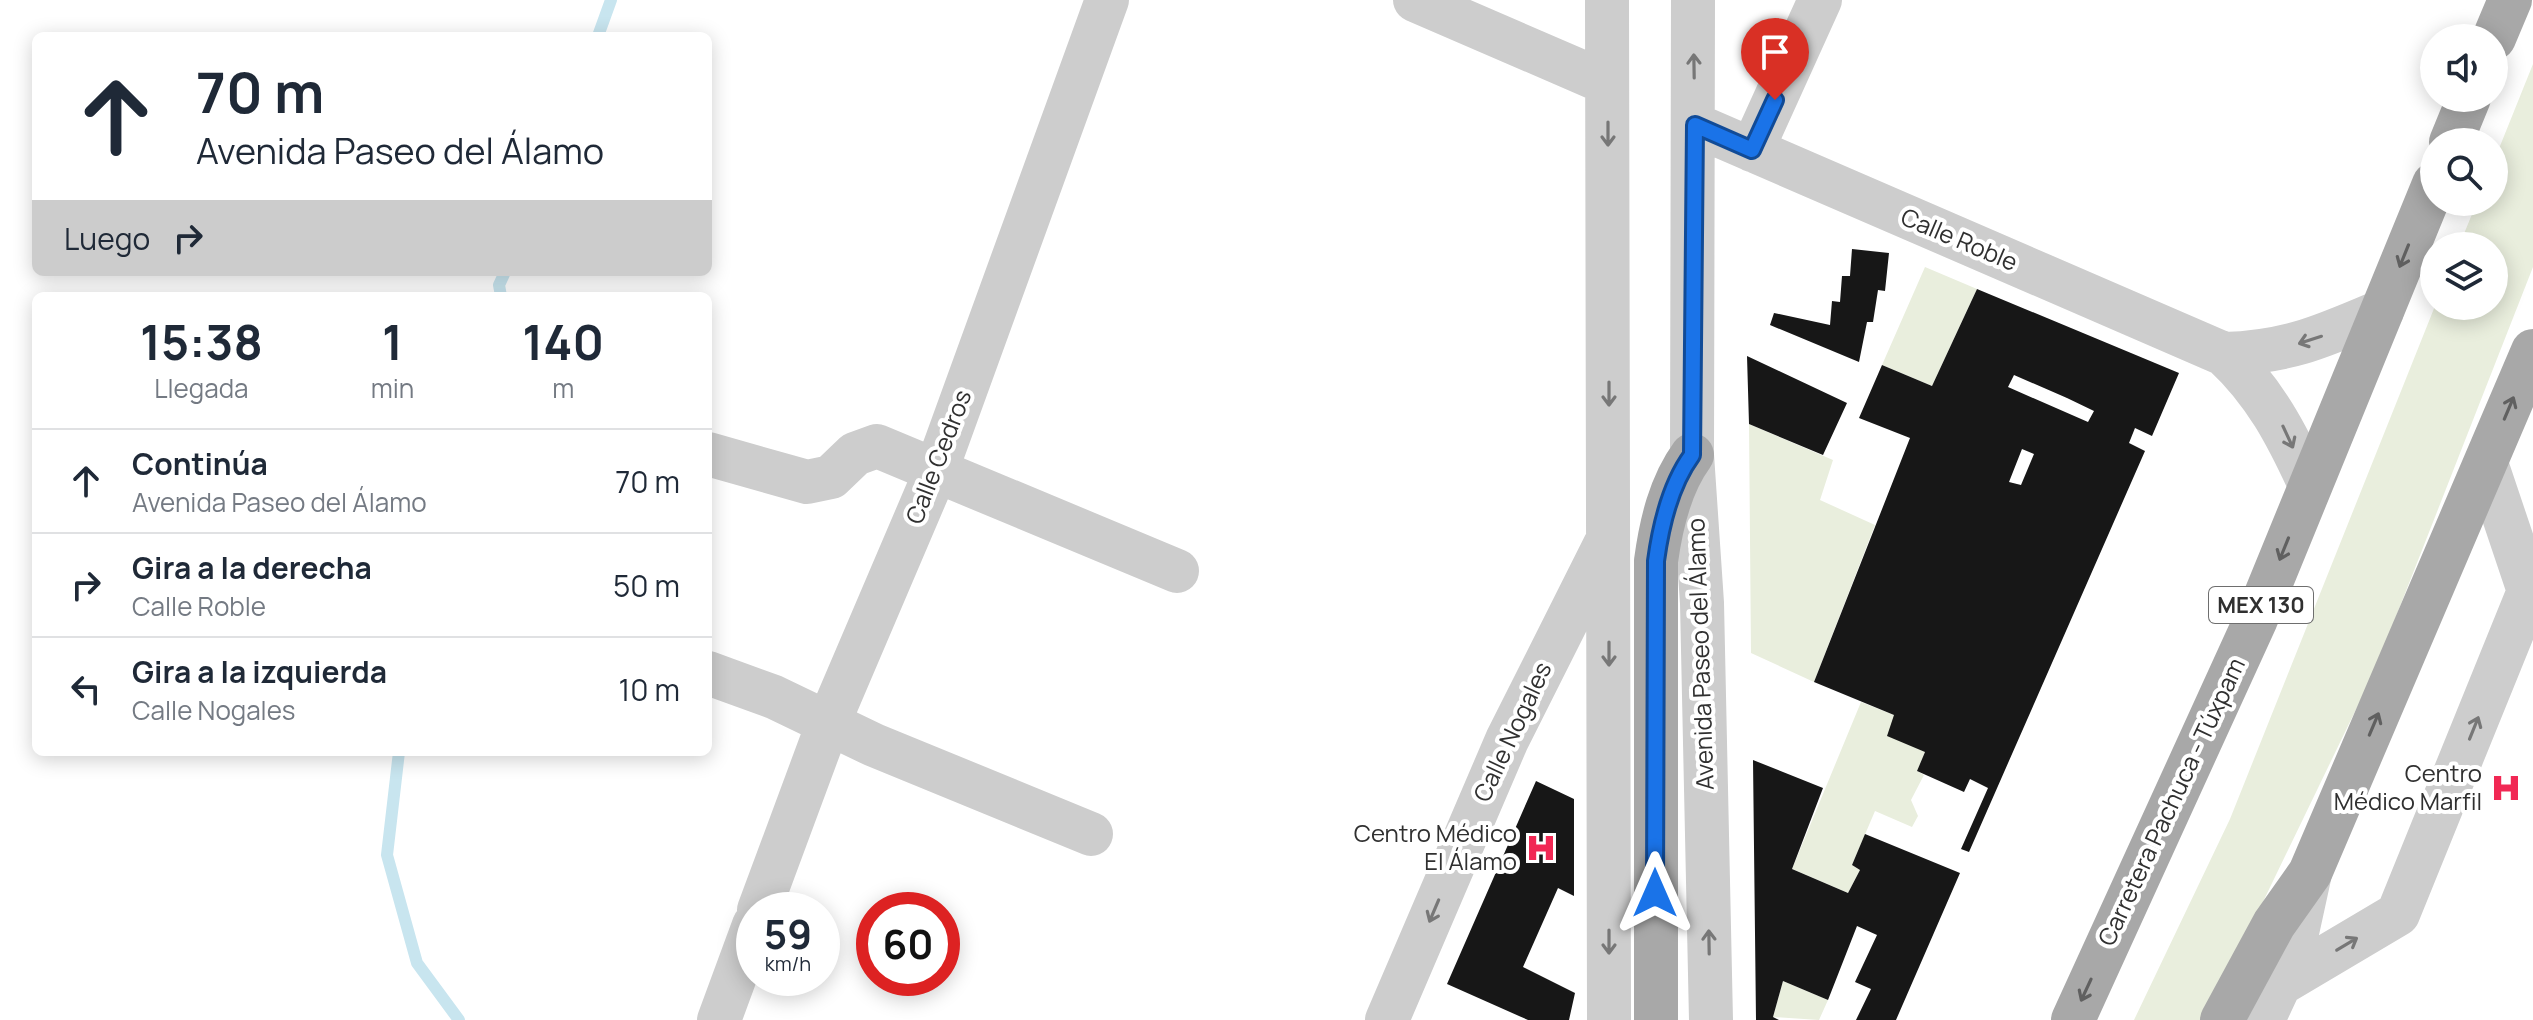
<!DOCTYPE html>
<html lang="es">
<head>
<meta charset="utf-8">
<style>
	:root { --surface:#fff; --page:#f2f2f3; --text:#1f2937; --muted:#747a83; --line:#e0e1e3 }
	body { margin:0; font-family:Manrope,sans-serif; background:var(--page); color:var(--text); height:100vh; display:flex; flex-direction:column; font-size:30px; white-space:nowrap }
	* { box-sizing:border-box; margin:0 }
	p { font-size:26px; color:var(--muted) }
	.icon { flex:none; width:44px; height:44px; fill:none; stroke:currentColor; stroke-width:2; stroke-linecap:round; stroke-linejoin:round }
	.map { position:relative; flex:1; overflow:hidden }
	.drawer { position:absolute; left:32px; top:292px; width:680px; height:464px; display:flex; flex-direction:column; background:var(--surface); border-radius:12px; box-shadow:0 4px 20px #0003 }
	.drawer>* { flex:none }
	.guide { position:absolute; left:32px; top:32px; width:680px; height:244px; border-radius:12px; box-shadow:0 4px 20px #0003; background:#fff; color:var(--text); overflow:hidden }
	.fabs { position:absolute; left:2420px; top:24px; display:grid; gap:16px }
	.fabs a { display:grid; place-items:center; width:88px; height:88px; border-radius:50%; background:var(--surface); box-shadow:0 4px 20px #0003; font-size:40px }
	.speed { position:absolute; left:736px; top:892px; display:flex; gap:16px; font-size:40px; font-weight:700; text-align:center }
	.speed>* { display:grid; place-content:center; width:104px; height:104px; border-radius:50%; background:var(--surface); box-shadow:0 4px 20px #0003; line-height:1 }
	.speed small { font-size:20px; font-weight:400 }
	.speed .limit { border:12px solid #d22; background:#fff; color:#111 }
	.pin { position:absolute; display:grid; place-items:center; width:68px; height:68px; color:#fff; margin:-82px -34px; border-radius:50% 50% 50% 0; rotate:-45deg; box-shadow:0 0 8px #0007 }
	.pin .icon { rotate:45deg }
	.me { position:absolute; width:88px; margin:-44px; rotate:0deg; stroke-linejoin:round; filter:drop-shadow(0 0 6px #0008) }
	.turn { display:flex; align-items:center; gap:28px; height:168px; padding:0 32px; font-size:36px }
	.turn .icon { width:104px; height:104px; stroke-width:2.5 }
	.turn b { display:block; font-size:56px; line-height:68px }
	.then { display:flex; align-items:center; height:76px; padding:0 32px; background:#0003; gap:16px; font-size:30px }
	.eta { display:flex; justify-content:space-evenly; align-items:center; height:136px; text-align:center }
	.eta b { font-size:48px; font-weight:700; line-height:56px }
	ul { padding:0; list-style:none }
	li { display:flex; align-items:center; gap:24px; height:104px; padding:0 32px; border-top:2px solid var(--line) }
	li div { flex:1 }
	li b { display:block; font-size:30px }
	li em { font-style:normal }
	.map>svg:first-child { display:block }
	.green { fill:#e9eedd }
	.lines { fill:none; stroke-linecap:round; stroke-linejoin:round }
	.stream { stroke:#c8e5ef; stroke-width:12 }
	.building { fill:#171717; fill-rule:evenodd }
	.minor { stroke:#cdcdcd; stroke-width:44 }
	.major { stroke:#a8a8a8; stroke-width:44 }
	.oneway { stroke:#777 }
	.oneway2 { stroke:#606060 }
	.route-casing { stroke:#114b97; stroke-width:20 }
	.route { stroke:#1a73e8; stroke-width:14 }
	.labels { text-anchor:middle; stroke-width:8; stroke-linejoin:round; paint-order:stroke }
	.shield { fill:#fff; stroke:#6e6e6e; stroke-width:2 }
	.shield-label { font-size:22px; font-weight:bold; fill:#303030 }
	.street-label { font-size:24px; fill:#303030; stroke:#fff }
	.poi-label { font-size:24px; fill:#303030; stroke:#fff; text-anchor:end }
</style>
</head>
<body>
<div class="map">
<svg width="2533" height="1020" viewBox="0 0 2533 1020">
	<rect width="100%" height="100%" fill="#fff"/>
	<path class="green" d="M2533,64V267L2375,670L2232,966L2202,1020H2134L2230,819L2435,306H2494V246H2459L2477,202H2494V161Z
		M1925,267L1977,289L1932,386L1882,365Z
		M1749,424L1833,460L1820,500L1875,525L1814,682L1751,653Z
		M1861,702L1894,715L1925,752L1917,771L1924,775L1911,800L1918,816L1912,827L1875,811L1852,865L1860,870L1848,893L1792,869Z
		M1783,981L1828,1000L1819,1020L1773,1017Z"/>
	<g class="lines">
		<path class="stream" d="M598,36L611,0
			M501,296L499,285L505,272
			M399,752L387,855L417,963L459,1020"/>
	</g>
	<path class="building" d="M1852,249L1889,253L1885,291L1878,290L1873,322H1867L1859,362L1770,325L1774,313L1830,325L1832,301L1840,302L1842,276H1850Z
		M1977,289L2179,373L2152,436L2135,428L2129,443L2145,451L1969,852L1961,849L1988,788L1970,779L1964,792L1917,771L1925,752L1887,736L1894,715L1814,682L1910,438L1859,418L1882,365L1932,386ZM2014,375L2067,398L2094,411L2088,422L2008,387ZM2022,449L2034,454L2021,485L2009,482Z
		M1747,356L1847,403L1823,455L1749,424Z
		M1753,760L1823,788L1792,869L1848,893L1860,870L1852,865L1865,834L1960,873L1896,1020H1856L1871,989L1855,982L1877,935L1857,926L1828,1000L1783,981L1773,1017L1779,1020H1756Z
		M1536,781L1574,799V896L1558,888L1523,967L1575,993L1569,1020H1528L1447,984Z"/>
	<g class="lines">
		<path class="minor" d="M1415,0L1607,83
			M1607,0L1609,1020
			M1693,0L1692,455L1702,603L1711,1020
			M1695,125L2224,354C2265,392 2287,435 2310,485
			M1752,150L1820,0
			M2224,354C2289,352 2323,336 2382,311
			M708,454L807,482L831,477L855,454L877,446L1177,571
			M708,673L774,697L874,745L1091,834
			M759,910L828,724L936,471L1107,0
			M2280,984L2398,914L2529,591L2486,463
			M719,1020L754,925
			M1387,1020L1507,740L1605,545
			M2263,1020L2291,960L2310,873"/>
		<path class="major" d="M2494,38L2510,0
			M2451,142L2469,98
			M1656,1020V561C1661,524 1670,485 1692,455
			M2073,1020L2256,619L2434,184
			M2222,1020L2274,924L2310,873L2533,351"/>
	</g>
	<defs><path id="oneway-shaft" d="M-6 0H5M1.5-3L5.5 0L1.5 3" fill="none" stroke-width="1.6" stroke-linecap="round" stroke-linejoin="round" transform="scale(2)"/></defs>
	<g class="oneway">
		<use href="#oneway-shaft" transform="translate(1694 66) rotate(-91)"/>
		<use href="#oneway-shaft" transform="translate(1608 134) rotate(90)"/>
		<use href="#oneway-shaft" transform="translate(2310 340) rotate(162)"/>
		<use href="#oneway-shaft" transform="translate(1609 394) rotate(90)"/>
		<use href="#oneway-shaft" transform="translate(2288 437) rotate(65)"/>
		<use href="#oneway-shaft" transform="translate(1609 654) rotate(90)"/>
		<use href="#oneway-shaft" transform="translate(2474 728) rotate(-68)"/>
		<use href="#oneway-shaft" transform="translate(1434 911) rotate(113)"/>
		<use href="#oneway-shaft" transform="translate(1609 942) rotate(90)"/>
		<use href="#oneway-shaft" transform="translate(1709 942) rotate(-91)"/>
		<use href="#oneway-shaft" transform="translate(2347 944) rotate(-31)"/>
	</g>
	<g class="oneway2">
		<use href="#oneway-shaft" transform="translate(2404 256) rotate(112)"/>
		<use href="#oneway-shaft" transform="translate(2509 408) rotate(-67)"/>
		<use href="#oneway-shaft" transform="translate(2284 549) rotate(112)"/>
		<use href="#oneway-shaft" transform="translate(2374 724) rotate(-67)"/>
		<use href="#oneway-shaft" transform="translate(2086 990) rotate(115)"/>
	</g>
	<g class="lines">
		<g class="route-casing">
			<path id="route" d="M1655,893L1656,561C1661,524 1670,485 1692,455L1695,125L1752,150L1775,100"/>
		</g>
		<use href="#route" class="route"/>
	</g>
	<defs>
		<g id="hospital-bare" transform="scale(2.4)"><path d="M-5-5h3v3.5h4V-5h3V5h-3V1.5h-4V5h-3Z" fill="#f12854" stroke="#fff" stroke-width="2.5" paint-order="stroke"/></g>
	</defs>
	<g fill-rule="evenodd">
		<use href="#hospital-bare" x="2506" y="788"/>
		<use href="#hospital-bare" x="1541" y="848"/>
	</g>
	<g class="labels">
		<rect class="shield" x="2209" y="587" width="104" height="36" rx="6"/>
		<g class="shield-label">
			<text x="2261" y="613">MEX 130</text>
		</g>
		<g class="street-label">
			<text transform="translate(1959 240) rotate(23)" y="8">Calle Roble</text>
			<text transform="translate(939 457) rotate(-69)" y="8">Calle Cedros</text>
			<text transform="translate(1701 654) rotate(-92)" y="8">Avenida Paseo del Álamo</text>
			<text transform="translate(1513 732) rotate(-65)" y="8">Calle Nogales</text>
			<text transform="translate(2172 802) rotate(-65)" y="8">Carretera Pachuca - Túxpam</text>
		</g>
		<g class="poi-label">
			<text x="2482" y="782">Centro<tspan x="2482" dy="28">Médico Marfil</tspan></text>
			<text x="1517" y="842">Centro Médico<tspan x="1517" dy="28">El Álamo</tspan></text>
		</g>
	</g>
</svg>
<div class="fabs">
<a><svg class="icon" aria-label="sound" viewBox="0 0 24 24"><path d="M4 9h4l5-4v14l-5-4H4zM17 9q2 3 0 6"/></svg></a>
<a><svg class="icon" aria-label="search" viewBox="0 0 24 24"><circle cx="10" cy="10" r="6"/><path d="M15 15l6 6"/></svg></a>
<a><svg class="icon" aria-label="layers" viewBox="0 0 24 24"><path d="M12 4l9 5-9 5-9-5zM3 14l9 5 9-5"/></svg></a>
</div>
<div class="speed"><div>59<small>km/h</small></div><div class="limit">60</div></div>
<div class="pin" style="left:1775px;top:100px;background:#d93025"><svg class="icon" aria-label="arrive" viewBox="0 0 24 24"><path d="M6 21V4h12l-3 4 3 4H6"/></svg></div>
<svg class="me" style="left:1655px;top:893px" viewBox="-20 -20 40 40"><path d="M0-17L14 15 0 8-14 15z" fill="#1a73e8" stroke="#fff" stroke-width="4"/></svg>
<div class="guide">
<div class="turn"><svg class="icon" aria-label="ahead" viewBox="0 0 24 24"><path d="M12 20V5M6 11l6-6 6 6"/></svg><div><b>70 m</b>Avenida Paseo del Álamo</div></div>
<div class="then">Luego<svg class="icon" aria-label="right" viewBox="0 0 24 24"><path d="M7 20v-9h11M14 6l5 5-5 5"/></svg></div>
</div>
<section class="drawer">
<div class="eta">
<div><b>15:38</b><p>Llegada</p></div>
<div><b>1</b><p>min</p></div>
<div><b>140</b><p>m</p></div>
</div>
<ul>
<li><svg class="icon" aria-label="ahead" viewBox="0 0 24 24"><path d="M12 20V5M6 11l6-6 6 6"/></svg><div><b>Continúa</b><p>Avenida Paseo del Álamo</p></div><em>70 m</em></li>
<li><svg class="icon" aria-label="right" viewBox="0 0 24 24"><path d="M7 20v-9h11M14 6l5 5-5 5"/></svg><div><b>Gira a la derecha</b><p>Calle Roble</p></div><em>50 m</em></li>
<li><svg class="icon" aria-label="left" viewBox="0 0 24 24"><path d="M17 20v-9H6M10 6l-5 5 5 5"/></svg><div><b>Gira a la izquierda</b><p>Calle Nogales</p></div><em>10 m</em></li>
</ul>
</section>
</div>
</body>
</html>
